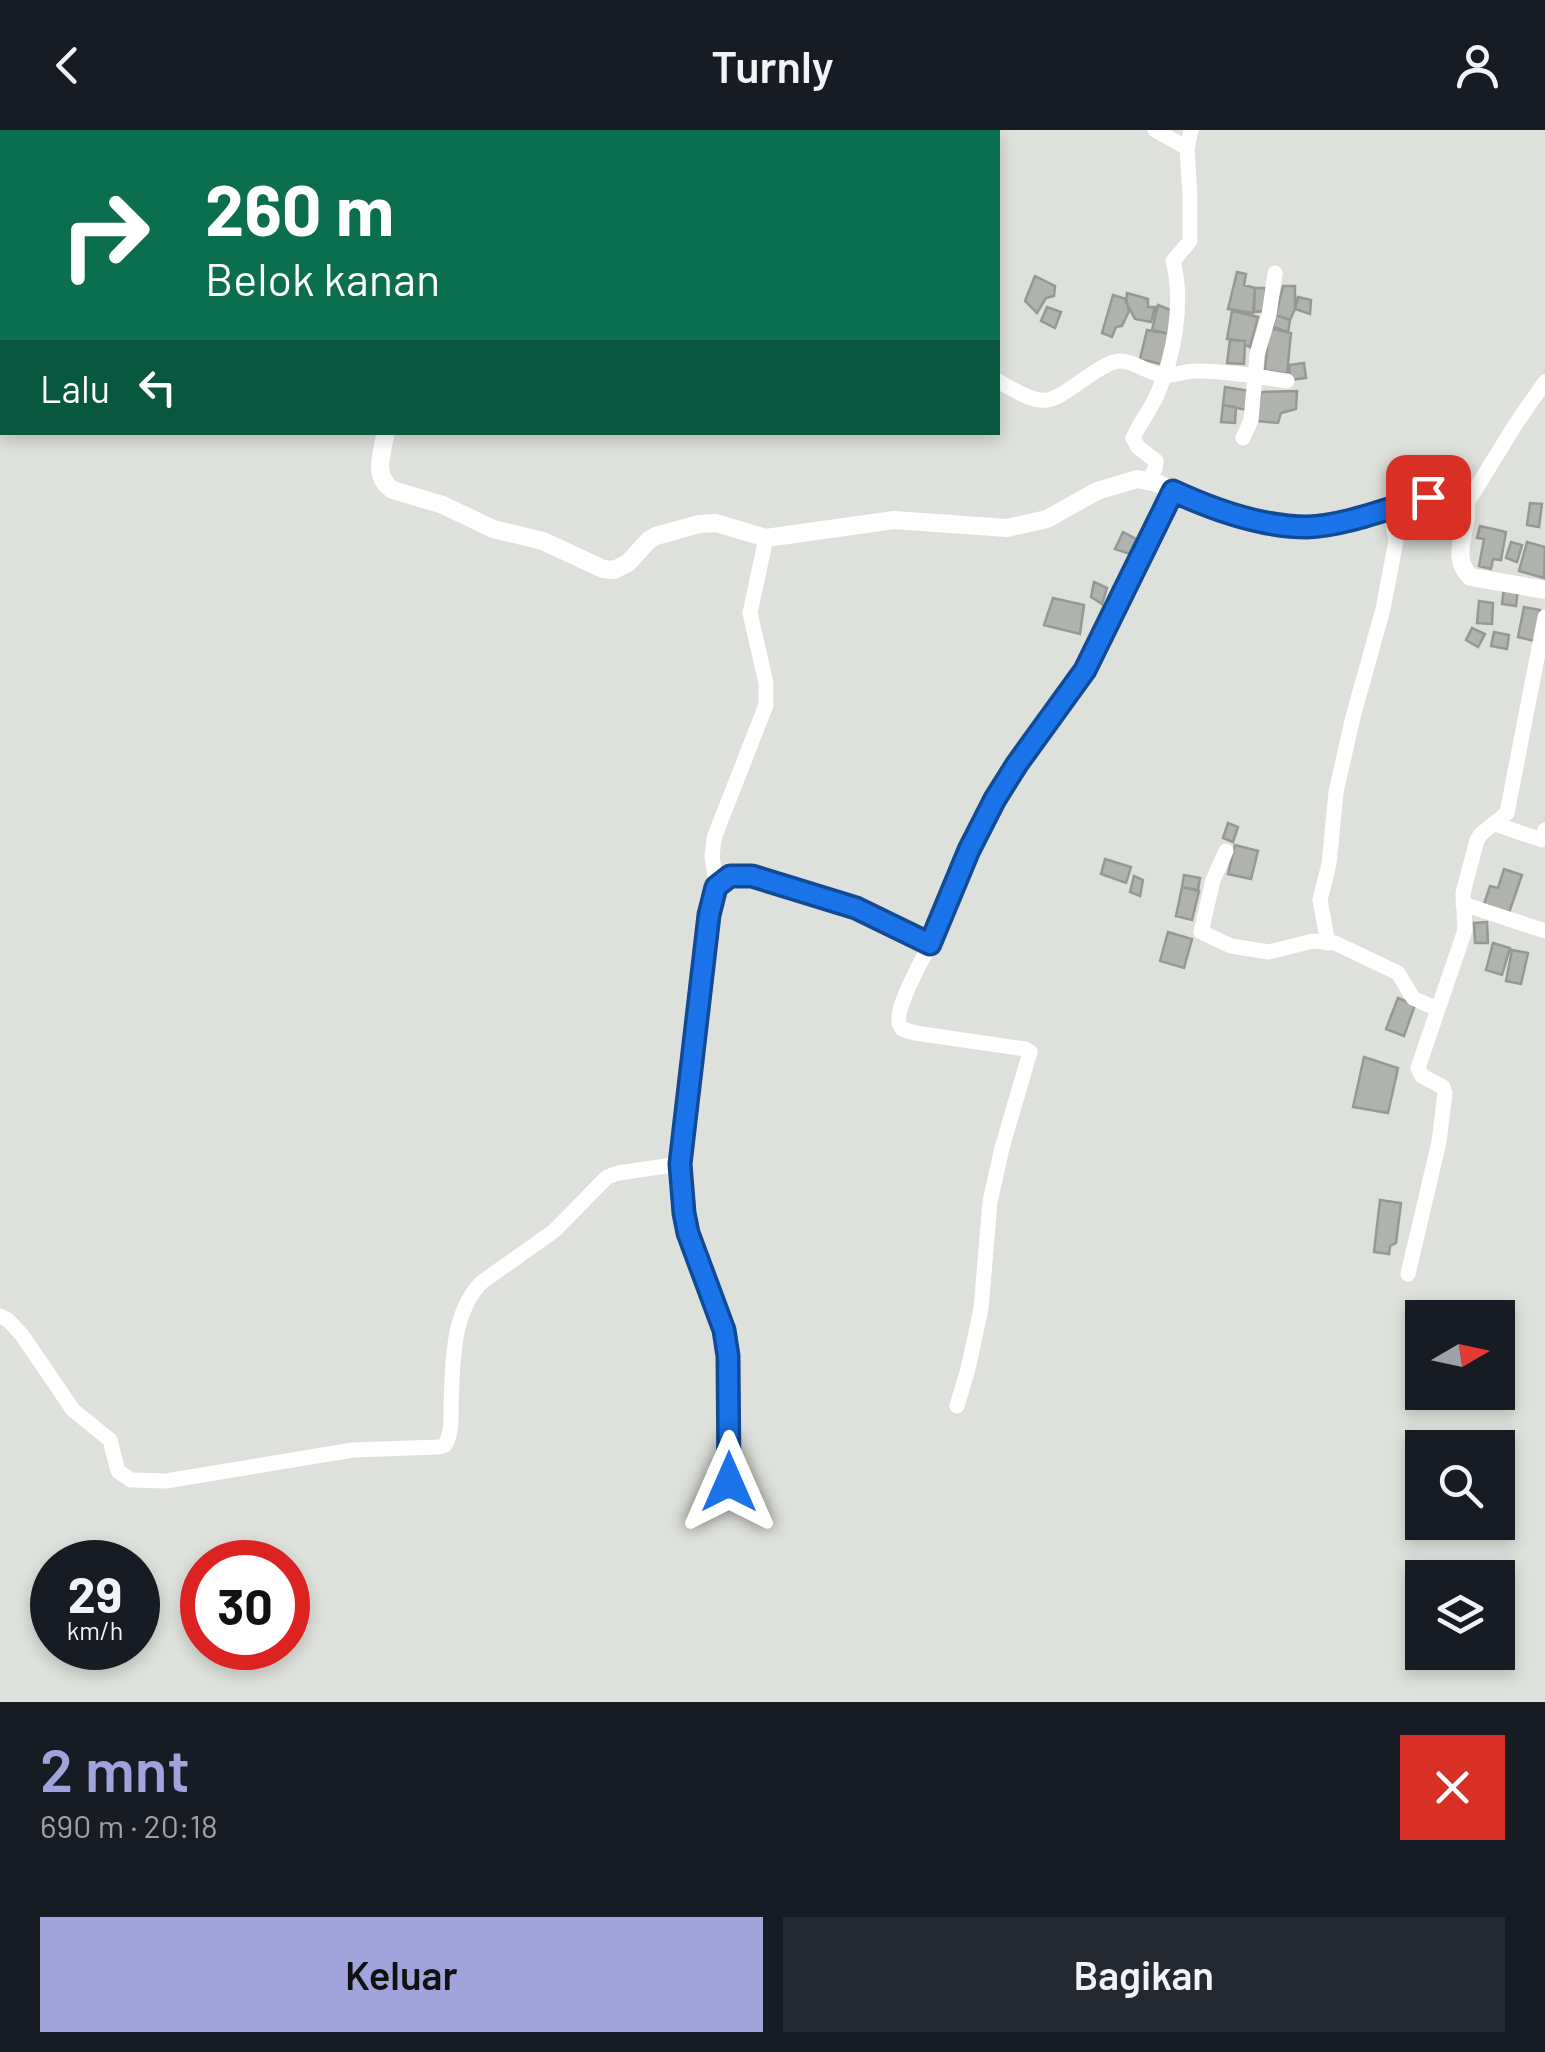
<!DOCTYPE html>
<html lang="id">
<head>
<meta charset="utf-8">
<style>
	:root { --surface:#171b24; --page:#242831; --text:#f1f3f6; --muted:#9ea1a6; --accent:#a0a4da }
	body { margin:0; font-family:Barlow,sans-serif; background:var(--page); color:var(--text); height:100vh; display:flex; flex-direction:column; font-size:38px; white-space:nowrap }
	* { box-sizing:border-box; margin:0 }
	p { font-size:32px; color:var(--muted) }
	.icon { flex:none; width:55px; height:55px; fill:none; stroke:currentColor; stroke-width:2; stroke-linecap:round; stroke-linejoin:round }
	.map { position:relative; height:1572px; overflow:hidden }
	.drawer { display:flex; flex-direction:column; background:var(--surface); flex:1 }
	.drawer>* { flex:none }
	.hud { position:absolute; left:0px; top:0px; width:1000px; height:305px; box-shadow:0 5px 15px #0003; background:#0b6e4f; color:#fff; overflow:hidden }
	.needle { width:65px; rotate:81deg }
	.fabs { position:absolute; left:1405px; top:1170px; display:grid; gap:20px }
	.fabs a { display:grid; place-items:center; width:110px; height:110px; border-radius:0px; background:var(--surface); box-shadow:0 5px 15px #0003; font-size:50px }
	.speed { position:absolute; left:30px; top:1410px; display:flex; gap:20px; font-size:50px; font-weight:700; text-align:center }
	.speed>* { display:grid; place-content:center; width:130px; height:130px; border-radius:50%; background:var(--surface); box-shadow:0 5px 15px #0003; line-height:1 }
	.speed small { font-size:25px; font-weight:400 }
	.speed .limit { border:15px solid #d22; background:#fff; color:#111 }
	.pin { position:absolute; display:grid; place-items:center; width:85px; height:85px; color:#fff; margin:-42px; border-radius:20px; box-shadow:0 5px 15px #0006 }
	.me { position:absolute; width:110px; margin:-55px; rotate:0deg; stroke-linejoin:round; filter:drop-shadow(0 0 8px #0008) }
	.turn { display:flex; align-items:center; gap:35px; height:210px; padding:0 40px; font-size:45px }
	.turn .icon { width:130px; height:130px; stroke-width:2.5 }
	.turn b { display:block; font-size:70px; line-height:85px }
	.then { display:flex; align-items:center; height:95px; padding:0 40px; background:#0003; gap:20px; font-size:38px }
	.round { display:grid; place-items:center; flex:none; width:105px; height:105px; border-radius:0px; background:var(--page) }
	.headline { display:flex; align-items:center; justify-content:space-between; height:170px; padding:0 40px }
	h1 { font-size:60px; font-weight:600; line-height:75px; color:var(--accent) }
	.primary-button { display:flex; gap:20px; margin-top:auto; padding:20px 40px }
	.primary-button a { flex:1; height:115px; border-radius:0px; background:var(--accent); color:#111; font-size:40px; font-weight:600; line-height:115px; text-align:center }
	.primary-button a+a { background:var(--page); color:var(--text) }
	header { display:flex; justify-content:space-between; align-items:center; height:130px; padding:0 40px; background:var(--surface); font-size:45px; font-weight:600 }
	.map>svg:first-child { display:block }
	.building { fill:#afb2ad; stroke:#959893; stroke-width:2.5 }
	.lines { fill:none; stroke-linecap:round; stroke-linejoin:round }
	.minor { stroke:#fff; stroke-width:15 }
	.tertiary { stroke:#fff; stroke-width:18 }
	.route-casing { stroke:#114b97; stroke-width:25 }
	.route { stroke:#1a73e8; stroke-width:18 }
</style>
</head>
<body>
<header><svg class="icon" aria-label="back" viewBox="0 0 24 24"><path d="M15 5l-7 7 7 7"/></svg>Turnly<svg class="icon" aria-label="person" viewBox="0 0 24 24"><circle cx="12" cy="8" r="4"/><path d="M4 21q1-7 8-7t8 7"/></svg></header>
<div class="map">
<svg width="1545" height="1572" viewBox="0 0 1545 1572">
	<rect width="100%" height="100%" fill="#dee1db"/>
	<path class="building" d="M1237,142L1246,144L1244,155L1255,158L1253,183L1228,179Z
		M1035,146L1055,156L1054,166L1046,168L1037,183L1025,171Z
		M1283,156H1295V179L1290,190L1276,185Z
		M1255,158H1266L1264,181L1254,182Z
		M1127,163L1148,169V177H1155L1151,192L1135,189L1126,172Z
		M1113,165L1126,169L1129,181L1122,196L1116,197L1112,207L1102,203Z
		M1298,167L1311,170L1310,184L1295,179Z
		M1158,175L1173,181L1170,204L1152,200Z
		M1047,177L1061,182L1055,198L1041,191Z
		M1232,181L1258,187L1250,217L1245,215V211L1227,209Z
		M1276,185L1290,190L1288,202L1273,197Z
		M1269,198L1291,203L1287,244L1265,240Z
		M1147,200L1170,204L1165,235L1140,229Z
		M1230,210L1245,211L1244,234L1227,233Z
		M1304,233L1306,248L1290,250L1289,235Z
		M1225,257L1250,261L1247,280L1223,275Z
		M1297,261L1296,279L1281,283L1278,293L1256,291L1261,262Z
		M1223,275L1236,277L1235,293L1221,292Z
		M1530,373L1542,374L1539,397L1527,395Z
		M1480,396L1506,402L1501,430L1493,429L1491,439L1479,436L1484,409L1477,408Z
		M1123,402L1138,410L1130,424L1115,419Z
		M1511,412L1522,415L1517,432L1506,428Z
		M1527,412L1545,417L1544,448L1519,441Z
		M1094,452L1107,458L1102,474L1091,467Z
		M1504,458L1518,459L1516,476L1502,474Z
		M1053,468L1084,475L1080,504L1044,495Z
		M1479,471L1493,473L1492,494L1477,493Z
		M1524,477L1540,480L1534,511L1518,507Z
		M1472,498L1485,504L1478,517L1466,510Z
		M1494,502L1509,505L1507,519L1491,516Z
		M1228,693L1238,697L1233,712L1223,708Z
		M1235,715L1258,721L1251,749L1228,744Z
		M1105,729L1131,737L1126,753L1101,744Z
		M1504,739L1522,745L1509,783L1484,774L1490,756L1498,758Z
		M1184,745L1200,748L1198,760L1182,757Z
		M1134,746L1143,750L1140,766L1130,762Z
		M1182,757L1199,761L1192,790L1176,786Z
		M1487,792L1488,813H1475L1474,793Z
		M1168,802L1192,809L1184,838L1160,831Z
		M1493,813L1510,818L1502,845L1486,840Z
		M1512,820L1528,823L1521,854L1506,851Z
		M1398,868L1415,875L1404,906L1386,899Z
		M1364,927L1398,938L1388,983L1353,977Z
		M1380,1070L1401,1073L1396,1113L1390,1116L1389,1124L1374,1122Z"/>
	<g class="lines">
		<path class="minor" d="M1155,0L1187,18
			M302,2L303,0
			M998,251C1049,281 1047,274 1093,243C1101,238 1111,231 1121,231C1135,231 1150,245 1164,245C1174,246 1185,241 1195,241C1226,241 1256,246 1287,251
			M1243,308L1251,290L1257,225L1269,185L1275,143
			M1149,350L1155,339L1156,331L1138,317L1133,308C1140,293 1150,280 1157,265C1174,226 1184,173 1173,131L1190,111V65L1187,18L1191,0
			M1467,373L1517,292L1545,252
			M1495,694L1542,710L1545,700
			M1226,721L1213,750L1201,802L1231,816L1269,822L1313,811L1335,813L1398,843L1413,868L1437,879
			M717,757L712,727L714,708L766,575V553L750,483L766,408
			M1463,774L1545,801
			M1328,813L1320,770L1329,734L1336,662L1353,587L1383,479L1396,411L1390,378
			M930,815C922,829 896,877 899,892C899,894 901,897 902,899L915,903L1025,919L1030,922L1002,1018L990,1072L981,1179L968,1239L957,1276
			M680,1034C682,1056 682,1080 688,1102C700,1144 724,1183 728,1226C732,1268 719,1325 733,1363
			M1408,1144L1439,1012L1445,963L1443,957L1422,946L1418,938L1465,800L1463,763L1477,710L1481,704L1507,683L1545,487
			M0,1186L8,1190L22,1205L73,1280L110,1310L118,1341L131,1350L166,1351L353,1320L439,1317L445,1315C452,1303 451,1289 451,1275C453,1234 451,1183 482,1152L554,1101L607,1047L618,1043L680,1034L709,785L717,757L729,745L752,746L856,778L930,815L981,694L1017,634L1085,540L1173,361"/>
		<path class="tertiary" d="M229,0L233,2
			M386,302C382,323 372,347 393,360L443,375L493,399L543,411L603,439L614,440L628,433L649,410L656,406L699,394L716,393L766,408L894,390L1007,398L1047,389L1097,361L1137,349L1157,353L1211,379L1225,383L1272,393L1307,397L1344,391L1439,363L1458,364L1464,367C1474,394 1446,426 1471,447L1545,460"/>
	</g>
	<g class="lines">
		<g class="route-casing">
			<path id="route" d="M729,1352L728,1226L724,1200L688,1103L684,1083L680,1034L709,785L716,757L730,746H752L856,778L930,814L969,720L995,669L1017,634L1085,540L1173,361C1214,380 1261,397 1307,397C1345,396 1391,377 1428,367"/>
		</g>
		<use href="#route" class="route"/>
	</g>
</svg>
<div class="fabs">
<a><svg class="needle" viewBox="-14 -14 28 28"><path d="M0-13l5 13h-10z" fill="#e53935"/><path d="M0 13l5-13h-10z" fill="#9ea1a6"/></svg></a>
<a><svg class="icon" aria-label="search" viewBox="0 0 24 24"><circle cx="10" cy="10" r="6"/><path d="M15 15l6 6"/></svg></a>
<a><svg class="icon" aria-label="layers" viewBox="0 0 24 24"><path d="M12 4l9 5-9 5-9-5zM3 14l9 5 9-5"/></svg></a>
</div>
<div class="speed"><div>29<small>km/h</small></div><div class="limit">30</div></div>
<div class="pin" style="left:1428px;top:367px;background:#d93025"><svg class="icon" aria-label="arrive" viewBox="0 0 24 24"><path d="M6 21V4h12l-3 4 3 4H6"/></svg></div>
<svg class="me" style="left:729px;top:1352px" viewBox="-20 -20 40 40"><path d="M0-17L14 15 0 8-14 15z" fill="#1a73e8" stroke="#fff" stroke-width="4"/></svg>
<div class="hud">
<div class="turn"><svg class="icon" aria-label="right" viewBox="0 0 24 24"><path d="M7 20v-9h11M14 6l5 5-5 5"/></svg><div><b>260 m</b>Belok kanan</div></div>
<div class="then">Lalu<svg class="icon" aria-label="left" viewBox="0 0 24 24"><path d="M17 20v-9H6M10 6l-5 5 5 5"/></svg></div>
</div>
</div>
<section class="drawer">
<div class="headline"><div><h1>2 mnt</h1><p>690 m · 20:18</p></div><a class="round" style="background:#d93025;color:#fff"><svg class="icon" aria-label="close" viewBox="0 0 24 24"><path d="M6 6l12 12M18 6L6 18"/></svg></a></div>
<div class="primary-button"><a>Keluar</a><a>Bagikan</a></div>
</section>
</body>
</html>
